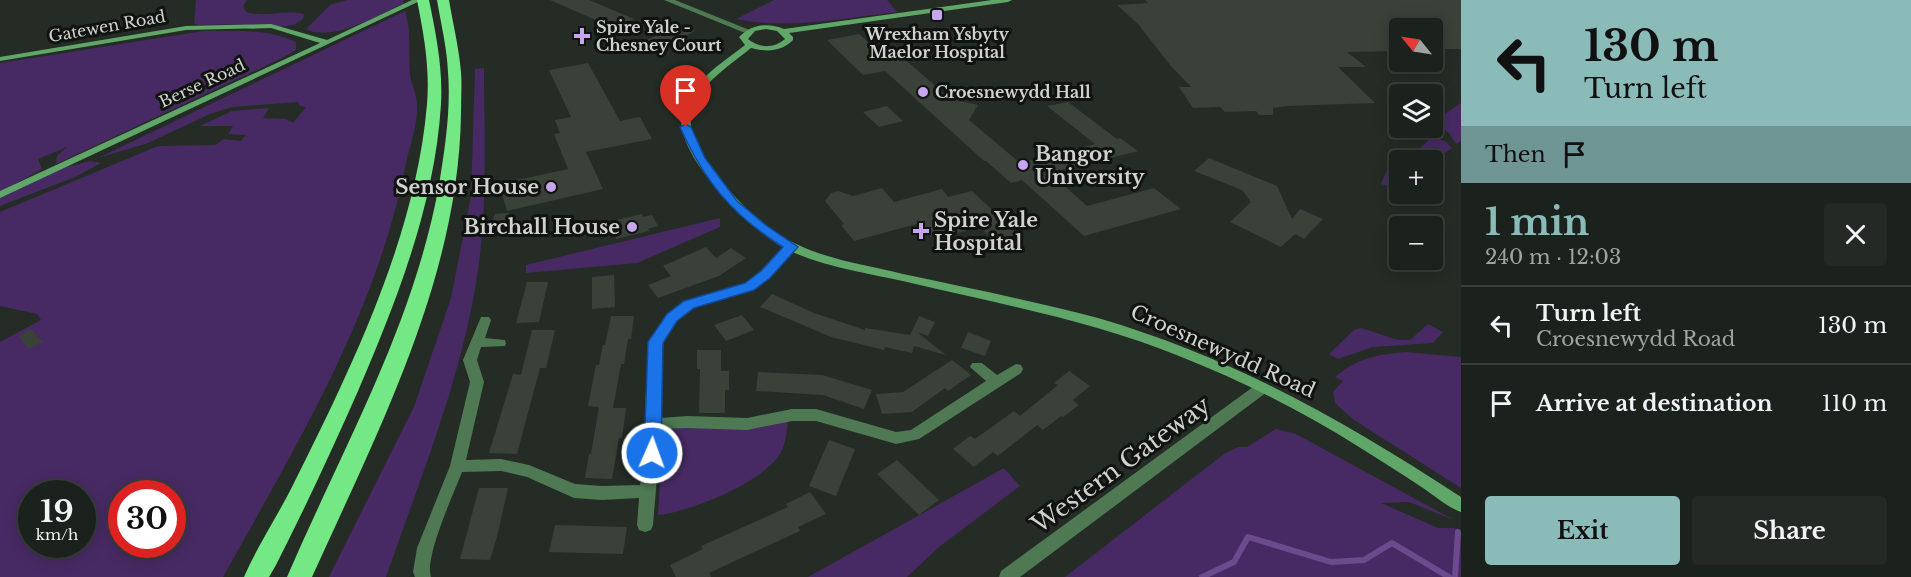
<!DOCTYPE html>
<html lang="en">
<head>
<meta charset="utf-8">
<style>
	:root { --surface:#1b211c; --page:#242925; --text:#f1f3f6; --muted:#a0a3a3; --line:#393e3b; --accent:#8bbbb9 }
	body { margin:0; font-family:"Libre Baskerville",serif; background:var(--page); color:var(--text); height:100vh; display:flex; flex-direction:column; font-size:22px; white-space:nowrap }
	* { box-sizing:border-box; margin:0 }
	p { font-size:20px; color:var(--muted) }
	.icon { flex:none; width:33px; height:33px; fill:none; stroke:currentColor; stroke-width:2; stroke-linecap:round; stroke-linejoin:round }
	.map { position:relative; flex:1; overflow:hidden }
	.side { display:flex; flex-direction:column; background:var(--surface); width:450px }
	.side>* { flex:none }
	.hud { background:#8bbbb9; color:#111; overflow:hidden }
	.needle { width:39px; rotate:300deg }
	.buttons { position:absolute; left:1389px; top:18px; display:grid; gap:12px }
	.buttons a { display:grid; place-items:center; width:54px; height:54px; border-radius:6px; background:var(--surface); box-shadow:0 3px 15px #0003,0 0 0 2px var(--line); font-size:30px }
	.speed { position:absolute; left:18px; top:480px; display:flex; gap:12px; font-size:30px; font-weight:700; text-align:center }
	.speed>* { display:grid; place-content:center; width:78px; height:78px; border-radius:50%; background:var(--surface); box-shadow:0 3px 15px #0003,0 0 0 2px var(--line); line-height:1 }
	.speed small { font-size:15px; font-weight:400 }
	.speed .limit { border:9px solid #d22; background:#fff; color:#111 }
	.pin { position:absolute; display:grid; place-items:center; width:51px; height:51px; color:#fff; margin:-62px -26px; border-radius:50% 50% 50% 0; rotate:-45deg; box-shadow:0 0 6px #0007 }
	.pin .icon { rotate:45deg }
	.me { position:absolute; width:66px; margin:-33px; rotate:2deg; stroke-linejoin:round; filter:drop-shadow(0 0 4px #0008) }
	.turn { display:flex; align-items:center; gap:21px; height:126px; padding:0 24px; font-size:27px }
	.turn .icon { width:78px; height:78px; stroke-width:2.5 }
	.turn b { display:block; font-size:42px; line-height:51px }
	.then { display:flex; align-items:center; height:57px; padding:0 24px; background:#0003; gap:12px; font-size:22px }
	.round { display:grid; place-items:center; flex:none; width:63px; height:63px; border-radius:6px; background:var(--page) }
	.summary { display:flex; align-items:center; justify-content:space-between; height:102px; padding:0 24px }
	h1 { font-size:36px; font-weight:700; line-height:45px; color:var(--accent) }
	.cta { display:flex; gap:12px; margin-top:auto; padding:12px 24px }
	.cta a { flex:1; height:69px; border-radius:6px; background:var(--accent); color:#111; font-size:24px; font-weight:700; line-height:69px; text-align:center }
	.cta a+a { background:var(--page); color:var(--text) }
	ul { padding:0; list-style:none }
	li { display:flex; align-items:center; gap:18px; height:78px; padding:0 24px; border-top:2px solid var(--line) }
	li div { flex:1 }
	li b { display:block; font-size:22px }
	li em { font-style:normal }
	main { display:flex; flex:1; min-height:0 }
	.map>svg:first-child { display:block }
	.green { fill:#472a63; fill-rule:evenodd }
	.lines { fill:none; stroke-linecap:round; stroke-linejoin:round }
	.stream { stroke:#6c4a8e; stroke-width:6 }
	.building { fill:#394139 }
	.street { fill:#4e7952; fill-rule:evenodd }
	.secondary { fill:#5fa668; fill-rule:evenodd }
	.highway { fill:#75e886; fill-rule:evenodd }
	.route { fill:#1a73e8; stroke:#114b97; stroke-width:1.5 }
	.poi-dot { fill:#c8a6ef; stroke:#101310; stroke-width:2 }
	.labels { text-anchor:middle; stroke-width:6; stroke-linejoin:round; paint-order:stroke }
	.far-street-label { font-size:16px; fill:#ced3ce; stroke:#101310 }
	.far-poi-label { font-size:16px; font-weight:bold; fill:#ced3ce; stroke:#101310; text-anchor:start }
	.poi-label { font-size:20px; font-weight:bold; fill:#ced3ce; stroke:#101310; text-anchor:start }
	.street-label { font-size:20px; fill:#ced3ce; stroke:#101310 }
	.near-street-label { font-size:24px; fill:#ced3ce; stroke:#101310 }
</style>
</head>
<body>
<main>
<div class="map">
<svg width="1461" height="577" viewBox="0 0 1461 577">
	<rect width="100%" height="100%" fill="#242c25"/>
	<path class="green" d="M196,0H247L243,6L246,12C266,18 285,9 304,14L303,19L293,25L280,27L243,24L198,25L194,23Z
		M347,0H403L404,3C379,15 331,43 306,29L330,5Z
		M774,0H887L897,12C845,18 788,30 736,19Z
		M405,11C412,32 408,52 410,74C411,84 417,95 417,105C418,123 410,145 406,163C377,313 296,446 223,577H0V342L41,320L37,314L0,306V212L158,146L215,145L224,139L241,141L246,135L228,134L233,126H200L232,111L269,108L263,118L286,119L293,123L306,107L300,106L298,102L232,107L210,114L148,143L98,158ZM32,494H82V544H32ZM122,494H172V544H122Z
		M204,31C235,31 267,28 296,42V50L278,60L56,164L57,156L67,147L38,159L42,169L0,192V63Z
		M484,68C484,137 488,208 477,277C461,380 420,479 386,577H329L414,407L451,298L471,196L475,69Z
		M1461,103V141L1456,144L1449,133L1439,127L1446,113Z
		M1432,137L1445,141L1452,148L1433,162L1400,160L1399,186L1391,187L1381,184L1395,151L1417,159L1419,149Z
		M90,161L101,163L75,177L0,206V196L59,169Z
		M720,218V227L637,263L526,273V265Z
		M1428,324L1443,332L1433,343L1373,347L1338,359L1329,354L1354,330L1361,328L1398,340H1410Z
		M1406,352L1461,357V488L1354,420L1335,403L1333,392L1343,381L1335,377C1359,357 1376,355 1406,352Z
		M788,420C787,429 786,439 783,448C771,480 690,512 658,515L662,449L660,432L683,427Z
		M1276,429L1296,434L1454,520L1409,502L1381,503L1438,528H1455L1461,532V577H1065L1224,454L1238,447H1247Z
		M1004,468L1020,486L939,547L907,577H808Z"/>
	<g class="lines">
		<path class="stream" d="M1202,577L1234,562L1248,537L1331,562L1364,560L1392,543L1449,577
			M1455,577L1458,532"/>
	</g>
	<path class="building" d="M550,0H589L634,19L614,28Z
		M1145,0H1461V49H1439L1432,44V28H1400V51L1347,52L1366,67H1338L1375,103L1286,106L1273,108V115H1259L1256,111L1225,112L1220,107L1193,108L1179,87H1191L1170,65L1138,24L1117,5L1148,3Z
		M678,25L695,31L664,47L647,40Z
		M859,34L888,60L902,57L946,95L952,94L961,101L978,105L969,120L1020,163L1095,144L1047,106L1068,102L1117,139L1120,138L1138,151L1050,173L1087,206L1154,188L1181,209L1084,236L1022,180L1011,183L986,161H984L885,71L863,75L827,40Z
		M588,63L620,121L640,117L652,139L586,152L603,189L507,211L499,184L568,169L554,134L560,133L555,120L571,117L549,70Z
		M887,106L903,121L879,127L863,112Z
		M1209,158L1277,186L1292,219L1300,209L1323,219L1304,239L1295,234L1281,247L1230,222L1251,202L1242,190L1194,171Z
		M882,188L894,202L942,189L948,197L972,191L1018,234L995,242L979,226L936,241L920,223L854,241L841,225L844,224L825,201L831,193L838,191L853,196Z
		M509,213L504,231H489L495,214Z
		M642,214L643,217L652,215L658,226L648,229L649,231L616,239L608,222Z
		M706,247L716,258L731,248L746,258L719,276L658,298L648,285L671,276L663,266Z
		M614,275L615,307L592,309V277Z
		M527,282H548L539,322L516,323Z
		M772,294L814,313L865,330V328L910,335L919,316L935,322L928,336L917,332L946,355L914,346L912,353L885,347L884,350L831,337L760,307Z
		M742,315L754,330L726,341L714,325Z
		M611,316H634L631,339H628L624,364H621L613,408H626L622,438H619L612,479L585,478L589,454H591L599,407L588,406L596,365H599L603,345H605Z
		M31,329L43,342L29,349L18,336Z
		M532,330H555L546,368H540L517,454L489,453L513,374L521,375Z
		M968,332L991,341L985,356L961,348Z
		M697,350H721V371H729V390H725V413H699L700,369H697Z
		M952,360L971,375L948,391L945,388L912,412L882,414L876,394L903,392Z
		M1069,371L1090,386L1073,400L1079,405L1063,417L1061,416L1043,430L1037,425L998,456L993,452L974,467L953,449L970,436L975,439L1014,411L1020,416L1058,385L1054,383Z
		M758,372L822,375L872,390L864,409L823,395L756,391Z
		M829,440L855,449L836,496L809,486Z
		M897,460L939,500L919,515L877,474Z
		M479,488H508L498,533L490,560L460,559Z
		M810,492L826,514L798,527L800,531L709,573L711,577H676L670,565L703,549L701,546L788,507L786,504Z
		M555,525L627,527L623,554L549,552Z"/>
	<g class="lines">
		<path class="street" d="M664,0H675L752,31L745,33Z
			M791,243L795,244L797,247L795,250L770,277L754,290L693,307L676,321L662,342L661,418L687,416L747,418L792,409H816L896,432L911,430L986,381L970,367L972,363H982L997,375L1016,364L1021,365L1023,369L1021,373L919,439L896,444L816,421H792L747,430L687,428L661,429L653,525L651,530L645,532L639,530L637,525L639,498L602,500L574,498L527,477L501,471L462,472C454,493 424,558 431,577H415L413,572L417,548L450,466L470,382L463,360L481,317H489L491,320L485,338L505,340L506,343L505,346L481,347L477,360L484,382L466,460L501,459L529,465L575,484L602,486L640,485L646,453L650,342L651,339L668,315L685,301L746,284L762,271L787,244Z
			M1262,383L1267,384L1269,388L1267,392L1020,577H999L1001,571L1257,384Z"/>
		<path class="secondary" d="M412,0H422L0,198V191L320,43L271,28L186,30L0,61V57L186,26L271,24L327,40Z
			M992,0H1012L1008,2L789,33L793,37V40C781,52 767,52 751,48C728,67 686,92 691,127C693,143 705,158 714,171C736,200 761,227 794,243C828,260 867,265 903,274C968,288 1034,301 1098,318C1234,358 1343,420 1461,497V512C1447,507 1435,496 1423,488C1402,474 1380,460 1359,447C1302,411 1242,381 1179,356C1091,320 999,304 907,282C867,273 823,267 786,249C753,232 673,155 682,114C688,84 722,63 745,45L739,37C751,25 767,22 784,29ZM766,29L777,31L785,39C773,49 759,48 748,39L755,31Z"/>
		<path class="highway" d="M417,0H429C436,34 443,68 441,104C435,204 397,300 358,391C332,450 305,508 276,565L269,577H244C257,547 276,518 291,489C350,371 416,237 427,104C430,69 424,35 417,0Z
			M437,0H449C453,24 459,48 461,72C462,85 461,99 461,113C459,277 378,431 312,577H287C343,447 413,327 439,185C445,148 451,109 448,72C447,48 441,24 437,0Z"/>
	</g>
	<path class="route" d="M686,124L691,127L705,158L737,201L767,226L798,247L770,278L754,290L694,308L677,321L663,343L661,453L658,458L652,460L647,458L644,453L648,342L650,339L667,314L684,301L745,283L761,271L783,247C733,216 704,181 680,127Z"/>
	<g class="poi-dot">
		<rect x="931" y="9" width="12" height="12" rx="3"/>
		<path d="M579 27h6v6h6v6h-6v6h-6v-6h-6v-6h6z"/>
		<circle cx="923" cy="92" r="6"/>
		<circle cx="1023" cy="165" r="6"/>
		<circle cx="551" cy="187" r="6"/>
		<circle cx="632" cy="227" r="6"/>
		<path d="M918 222h6v6h6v6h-6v6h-6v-6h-6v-6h6z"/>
	</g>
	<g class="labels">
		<g class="far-street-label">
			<text transform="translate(107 26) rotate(-10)" y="6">Gatewen Road</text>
			<text transform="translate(202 83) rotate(-25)" y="6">Berse Road</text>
		</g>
		<g class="far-poi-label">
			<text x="596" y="33">Spire Yale -<tspan x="596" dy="18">Chesney Court</tspan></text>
			<text x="937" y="40" text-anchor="middle">Wrexham Ysbyty<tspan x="937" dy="18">Maelor Hospital</tspan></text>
			<text x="935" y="98">Croesnewydd Hall</text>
		</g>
		<g class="poi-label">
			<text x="1035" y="161">Bangor<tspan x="1035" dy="23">University</tspan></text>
			<text x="539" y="194" text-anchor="end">Sensor House</text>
			<text x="934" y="227">Spire Yale<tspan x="934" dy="23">Hospital</tspan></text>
			<text x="620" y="234" text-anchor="end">Birchall House</text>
		</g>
		<g class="street-label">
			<text transform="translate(1223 351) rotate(24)" y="7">Croesnewydd Road</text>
		</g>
		<g class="near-street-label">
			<text transform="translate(1121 465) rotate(-36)" y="8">Western Gateway</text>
		</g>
	</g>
</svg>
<div class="buttons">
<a><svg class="needle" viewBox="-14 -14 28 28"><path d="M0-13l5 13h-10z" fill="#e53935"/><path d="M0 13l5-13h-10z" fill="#a0a3a3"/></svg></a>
<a><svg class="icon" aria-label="layers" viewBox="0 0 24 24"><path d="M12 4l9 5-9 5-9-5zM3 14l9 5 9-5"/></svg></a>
<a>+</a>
<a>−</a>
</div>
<div class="speed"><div>19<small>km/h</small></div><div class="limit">30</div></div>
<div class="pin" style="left:686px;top:127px;background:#d93025"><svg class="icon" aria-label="arrive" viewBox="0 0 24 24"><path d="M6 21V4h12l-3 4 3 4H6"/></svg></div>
<svg class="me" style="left:652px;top:453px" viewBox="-20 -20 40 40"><circle r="17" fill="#1a73e8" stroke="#fff" stroke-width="3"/><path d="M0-11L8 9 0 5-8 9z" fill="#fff"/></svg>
</div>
<section class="side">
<div class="hud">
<div class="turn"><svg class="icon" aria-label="left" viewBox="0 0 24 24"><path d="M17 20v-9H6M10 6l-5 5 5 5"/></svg><div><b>130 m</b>Turn left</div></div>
<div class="then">Then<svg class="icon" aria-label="arrive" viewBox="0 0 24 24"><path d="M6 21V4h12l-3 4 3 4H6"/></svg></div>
</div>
<div class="summary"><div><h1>1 min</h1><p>240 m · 12:03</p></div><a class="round"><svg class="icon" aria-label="close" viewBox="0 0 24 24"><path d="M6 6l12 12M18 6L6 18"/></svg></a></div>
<ul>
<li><svg class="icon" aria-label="left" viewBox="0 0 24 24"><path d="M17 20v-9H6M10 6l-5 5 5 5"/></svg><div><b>Turn left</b><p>Croesnewydd Road</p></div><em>130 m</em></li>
<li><svg class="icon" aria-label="arrive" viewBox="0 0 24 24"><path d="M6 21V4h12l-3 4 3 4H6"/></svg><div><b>Arrive at destination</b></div><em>110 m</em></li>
</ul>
<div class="cta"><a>Exit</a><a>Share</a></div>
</section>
</main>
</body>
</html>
